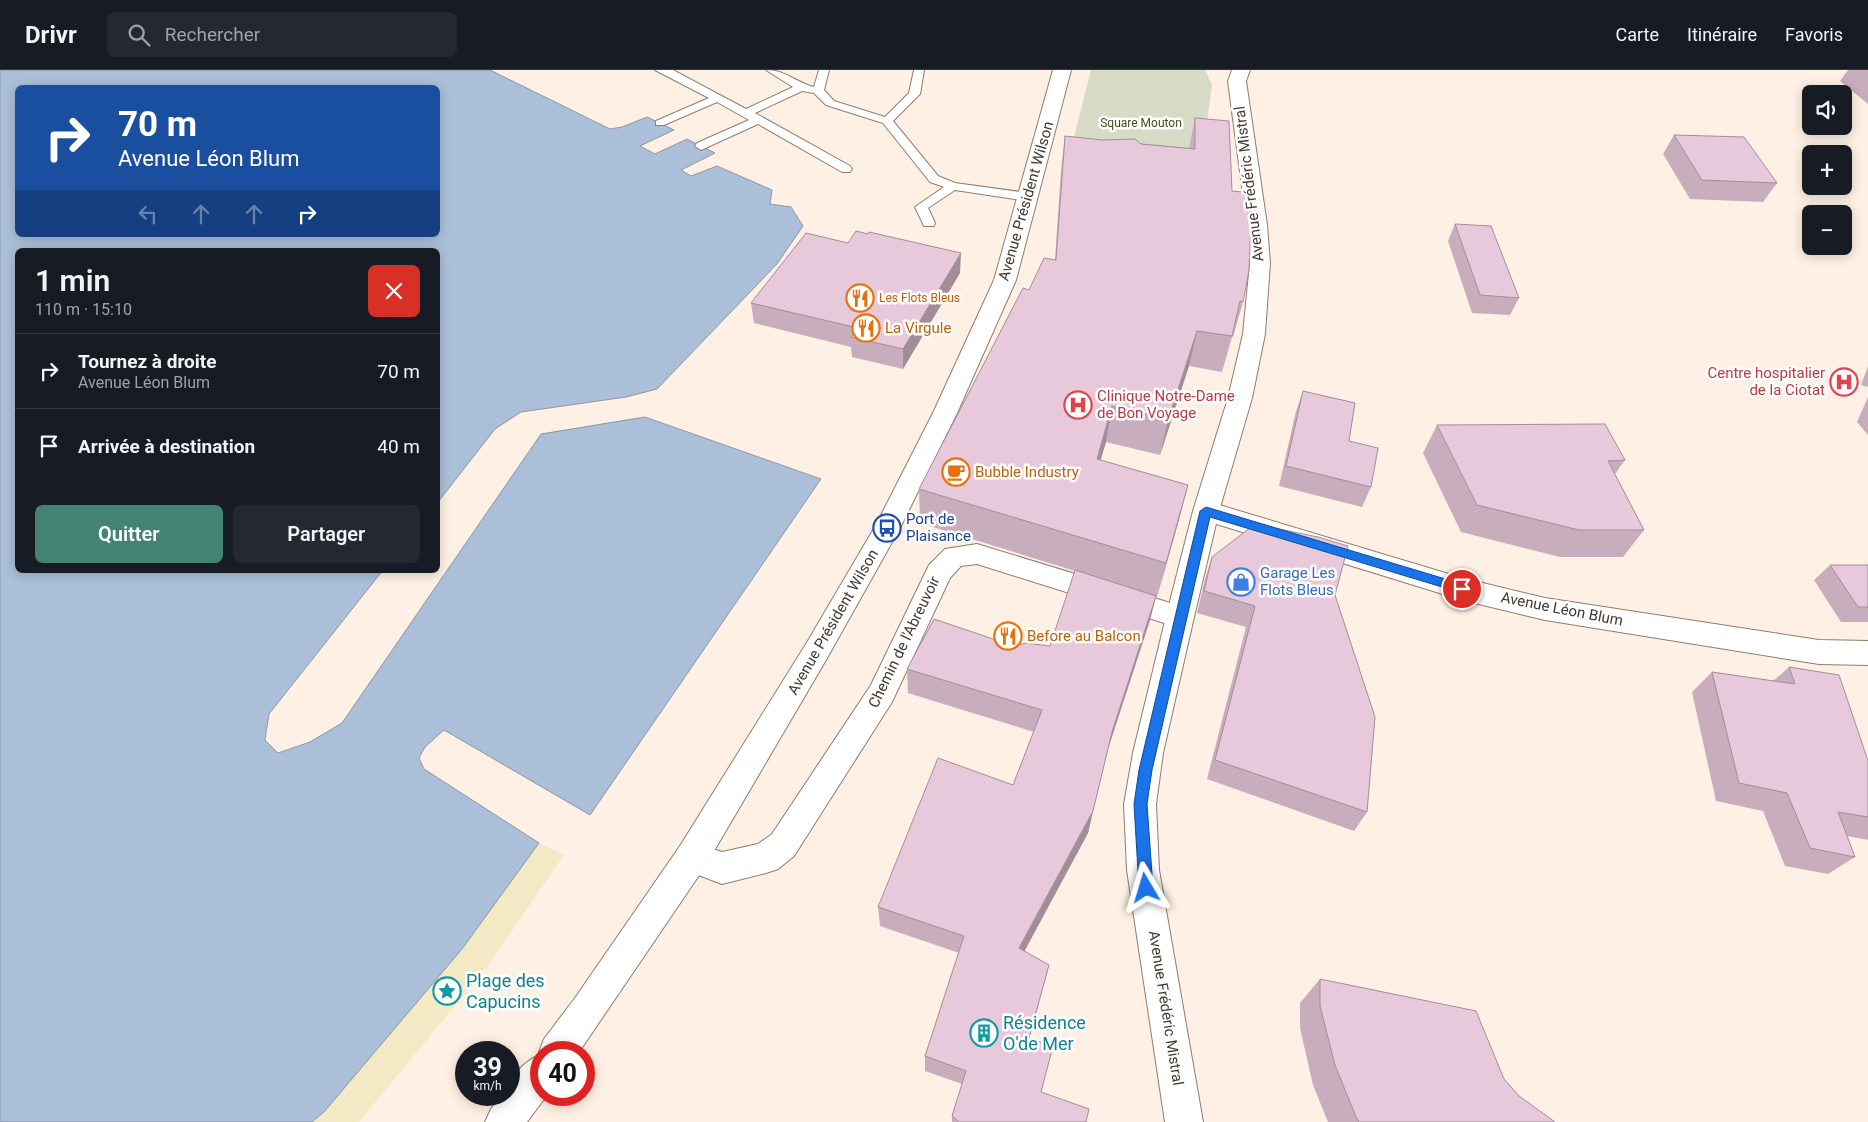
<!DOCTYPE html>
<html lang="fr">
<head>
<meta charset="utf-8">
<style>
	:root { --surface:#171b24; --page:#242831; --text:#f1f3f6; --muted:#9ea1a6; --line:#363941; --accent:#428373 }
	body { margin:0; font-family:Roboto,sans-serif; background:var(--page); color:var(--text); height:100vh; display:flex; flex-direction:column; font-size:19px; white-space:nowrap }
	* { box-sizing:border-box; margin:0 }
	p { font-size:16px; color:var(--muted) }
	.icon { flex:none; width:28px; height:28px; fill:none; stroke:currentColor; stroke-width:2; stroke-linecap:round; stroke-linejoin:round }
	.map { position:relative; flex:1; overflow:hidden }
	.sheet { position:absolute; left:15px; top:178px; width:425px; height:325px; display:flex; flex-direction:column; background:var(--surface); border-radius:8px; box-shadow:0 2px 12px #0003 }
	.sheet>* { flex:none }
	.hud { position:absolute; left:15px; top:15px; width:425px; height:152px; border-radius:8px; box-shadow:0 2px 12px #0003; background:#1a4fa0; color:#fff; overflow:hidden }
	.buttons { position:absolute; left:1802px; top:15px; display:grid; gap:10px }
	.buttons a { display:grid; place-items:center; width:50px; height:50px; border-radius:8px; background:var(--surface); box-shadow:0 2px 12px #0003; font-size:25px }
	.speed { position:absolute; left:455px; top:971px; display:flex; gap:10px; font-size:25px; font-weight:700; text-align:center }
	.speed>* { display:grid; place-content:center; width:65px; height:65px; border-radius:50%; background:var(--surface); box-shadow:0 2px 12px #0003; line-height:1 }
	.speed small { font-size:12px; font-weight:400 }
	.speed .limit { border:8px solid #d22; background:#fff; color:#111 }
	.pin { position:absolute; display:grid; place-items:center; width:42px; height:42px; color:#fff; margin:-21px; border:2px solid #fff; border-radius:50%; box-shadow:0 1px 5px #0007 }
	.me { position:absolute; width:55px; margin:-28px; rotate:353deg; stroke-linejoin:round; filter:drop-shadow(0 0 4px #0008) }
	.turn { display:flex; align-items:center; gap:18px; height:105px; padding:0 20px; font-size:22px }
	.turn .icon { width:65px; height:65px; stroke-width:2.5 }
	.turn b { display:block; font-size:35px; line-height:42px }
	.lanes { display:flex; align-items:center; height:48px; padding:0 20px; background:#0003; justify-content:center; gap:25px; direction:ltr }
	.lanes .off { opacity:.35 }
	.round { display:grid; place-items:center; flex:none; width:52px; height:52px; border-radius:8px; background:var(--page) }
	.summary { display:flex; align-items:center; justify-content:space-between; height:85px; padding:0 20px }
	h1 { font-size:30px; font-weight:600; line-height:38px }
	.primary-button { display:flex; gap:10px; margin-top:auto; padding:10px 20px }
	.primary-button a { flex:1; height:58px; border-radius:8px; background:var(--accent); color:#fff; font-size:20px; font-weight:600; line-height:58px; text-align:center }
	.primary-button a+a { background:var(--page); color:var(--text) }
	ul { padding:0; list-style:none }
	li { display:flex; align-items:center; gap:15px; height:75px; padding:0 20px; border-top:1px solid var(--line) }
	li div { flex:1 }
	li b { display:block; font-size:19px }
	li em { font-style:normal }
	header { display:flex; align-items:center; gap:30px; box-sizing:border-box; height:70px; padding:0 25px; background:var(--surface); border-bottom:1px solid var(--line) }
	header strong { font-size:24px }
	nav { display:flex; gap:28px; margin-inline-start:auto; font-size:18px }
	.search { width:350px; height:45px; background:var(--page); display:flex; align-items:center; gap:12px; box-sizing:border-box; padding:0 18px; border-radius:8px; color:var(--muted); font-size:19px }
	.map>svg:first-child { display:block }
	.green { fill:#d7dbc6 }
	.sand { fill:#f3e9c4 }
	.water { fill:#abbfd9; stroke:#8c97a7; fill-rule:evenodd }
	.lines { fill:none; stroke-linecap:round; stroke-linejoin:round }
	.service-casing { stroke:#907d6a; stroke-width:2 }
	.minor-casing { stroke:#907d6a; stroke-width:2 }
	.tertiary-casing { stroke:#907d6a; stroke-width:2 }
	.service { fill:#fff; fill-rule:evenodd }
	.minor { fill:#fff; fill-rule:evenodd }
	.tertiary { fill:#fff; fill-rule:evenodd }
	.wall { fill:#c8adbc }
	.shaded-wall { fill:#a28d99 }
	.building { fill:#e8c9db; stroke:#a28d99 }
	.route { fill:#1a73e8; stroke:#114b97 }
	.labels { text-anchor:middle; stroke-width:5; stroke-linejoin:round; paint-order:stroke }
	.far-park-label { font-size:12px; fill:#474d1b; stroke:#fff }
	.far-food-label { font-size:12px; fill:#c56008; stroke:#fff; text-anchor:start }
	.street-label { font-size:15px; fill:#423931; stroke:#fff }
	.food-label { font-size:15px; fill:#c56008; stroke:#fff; text-anchor:start }
	.health-label { font-size:15px; fill:#be3a42; stroke:#fff; text-anchor:end }
	.transit-label { font-size:15px; fill:#164399; stroke:#fff; text-anchor:start }
	.shop-label { font-size:15px; fill:#366cbe; stroke:#fff; text-anchor:start }
	.near-culture-label { font-size:18px; fill:#0d838f; stroke:#fff; text-anchor:start }
</style>
</head>
<body>
<header>
<strong>Drivr</strong>
<div class="search"><svg class="icon" aria-label="search" viewBox="0 0 24 24"><circle cx="10" cy="10" r="6"/><path d="M15 15l6 6"/></svg>Rechercher</div>
<nav><a>Carte</a><a>Itinéraire</a><a>Favoris</a></nav>
</header>
<div class="map">
<svg width="1868" height="1052" viewBox="0 0 1868 1052">
	<rect width="100%" height="100%" fill="#fef0e4"/>
	<path class="green" d="M1091,0H1205L1212,15L1204,74L1205,84L1066,99Z"/>
	<path class="sand" d="M539,773L564,785L487,897L359,1052H312L324,1042L462,879Z"/>
	<path class="water" d="M0,0H490L610,59L622,57L647,47L674,60L640,76L655,84L687,69L715,83L681,100L691,106L717,96L772,120L770,134L791,137L803,156L777,194L657,319L626,327L521,342L495,359L438,432V180H18V500H383L269,644L265,670L278,683L310,672L342,653L541,364L645,347L821,409L590,745L444,660L425,677L419,688L424,699L539,773L462,879L324,1042L312,1052H0ZM18,18H438V165H18Z"/>
	<g class="lines">
		<g class="service-casing">
			<path id="service" d="M655,0H673L746,39L793,17L766,0C787,0 794,12 814,17L819,0H829L824,20L834,31L885,47L909,23L914,0H924L920,24L893,51L938,106L955,113L1028,123L1034,127L1028,131L955,120L928,138L935,153L934,156H924L915,137L944,117L930,112L883,53L826,35L814,23L802,21L755,43L850,96L852,99L850,102H842L758,54L701,80L695,76L697,73L749,50L717,32L664,55H656V51L709,28Z"/>
		</g>
		<g class="minor-casing">
			<path id="minor" d="M1206,431L1462,508L1545,528L1819,570L1868,571V595L1819,594L1545,550L1462,530L1197,448L1193,441L1197,434Z
				M977,474L1190,539L1194,547L1190,555L1180,558L977,494L961,496L950,508L892,632L794,786L778,799L766,803L722,814L680,798L676,787L680,776L692,772L722,782L758,774L772,764L871,615L929,495L945,479Z"/>
		</g>
		<g class="tertiary-casing">
			<path id="tertiary" d="M1053,0H1071L1016,210L957,343L900,458L826,590L704,798L579,982H541V1025H547L527,1052H485L491,1039L501,1025H509C509,1007 524,991 540,985L539,982L544,969L575,928L680,776L806,574L876,455L933,343L994,210Z
				M1232,0H1250L1246,11L1267,155L1270,193L1265,264L1252,328L1219,441L1194,547L1163,683L1156,734L1159,800L1203,1052H1165L1127,800L1124,734L1133,683L1166,547L1193,441L1228,328L1243,264L1250,193L1247,155L1228,11Z"/>
		</g>
		<use href="#service" class="service"/>
		<use href="#minor" class="minor"/>
		<use href="#tertiary" class="tertiary"/>
	</g>
	<path class="wall" d="M1848,0H1868V34L1840,11Z
		M1195,48L1232,121L1243,232L1233,267H1232L1222,302L1189,296L1160,385L1106,372L1100,390L1188,415L1157,527H1156L1150,550L1107,682L1088,763L1024,881L1049,895L1029,968L1041,1022L1086,1052H952V1046L962,1014L925,1001V986L959,883L880,856L878,837L1013,715L1034,662L908,623L907,599L1014,576H1050L1075,501L920,453L919,419L1029,220L1055,189L1061,101L1065,66L1189,78Z
		M1674,65L1777,113L1763,132L1690,129L1663,84Z
		M1455,154L1519,228L1510,245L1472,243L1448,171Z
		M960,203L903,299L852,287L851,277L754,253L751,233Z
		M1868,296V317L1861,315Z
		M1303,321L1371,417L1362,437L1279,416L1296,341Z
		M1868,327V365L1857,352Z
		M1437,355L1625,390L1615,404L1644,460L1623,487H1560L1461,462L1423,383Z
		M1212,487L1335,525L1367,742L1354,761L1207,709L1246,557L1197,543L1205,509Z
		M1830,495H1868V552H1841L1814,510Z
		M1789,597L1868,691V770L1847,766L1855,787L1828,804L1785,796L1763,741L1716,731L1692,622L1712,602L1773,611Z
		M1320,909L1504,1009L1519,1026L1555,1052H1328L1313,1015L1300,958V933Z"/>
	<path class="shaded-wall" d="M961,183L960,203L903,299V279Z
		M1197,261L1189,296L1160,385L1168,350Z
		M1112,336L1106,372L1091,423L1097,389Z
		M1188,415L1179,450L1157,527L1166,493Z
		M1156,526L1150,550L1106,685L1112,662Z
		M1093,741L1088,763L1016,897L1019,878Z"/>
	<path class="building" d="M1195,48L1229,51L1232,121L1252,123L1249,200L1243,232L1240,231L1232,266L1197,261L1168,350L1112,336L1097,389L1188,415L1166,493L919,419L1023,218L1029,220L1044,188L1056,190L1065,66L1102,70L1135,69L1141,74L1195,79Z
		M1674,65L1744,67L1777,113L1702,110Z
		M1455,154L1491,156L1519,228L1480,225Z
		M856,161L868,164L869,162L961,183L903,279L851,267L858,258L751,233L806,163L848,173Z
		M1303,321L1355,333L1349,371L1378,378L1371,417L1286,396Z
		M1605,354L1625,390L1608,391L1644,460H1579L1477,435L1437,355Z
		M1255,454L1318,467L1348,476L1335,525L1375,647L1367,742L1215,690L1255,536L1204,521L1212,487Z
		M1830,495H1868V537H1858Z
		M1075,500L1156,526L1112,662L1093,741L1019,878L1049,895L1029,968L1053,976L1041,1022L1089,1039L1086,1052H959L952,1046L966,1001L925,986L964,866L878,837L938,688L1013,715L1042,640L907,599L934,549L1014,576L1026,573L1050,576Z
		M1789,597L1839,605L1868,691V747L1838,742L1855,787L1810,778L1787,723L1739,713L1712,602L1795,614Z
		M1320,909L1476,941L1504,1009L1519,1026L1555,1052H1359L1356,1047L1335,995L1320,936Z"/>
	<path class="route" d="M1206,437L1462,514L1468,519L1462,523L1210,447L1152,700L1147,734L1153,818L1151,822L1146,824L1141,822L1139,818L1134,734L1139,700L1200,441Z"/>
	<defs>
		<g id="restaurant-ring" transform="scale(1.4375)"><circle r="9.5" fill="#fff" stroke="#e8710a" stroke-width="1.5"/><path d="M-5-6h1v4h1v-4h1v4h1v-4h1v5L-1.5 .5V6h-2V.5L-5-1ZM5-6V6H3V1.5H1.5Q1.5-4 5-6Z" fill="#e8710a"/></g>
		<g id="hospital-ring" transform="scale(1.4375)"><circle r="9.5" fill="#fff" stroke="#e0444e" stroke-width="1.5"/><path d="M-5-5h3v3.5h4V-5h3V5h-3V1.5h-4V5h-3Z" fill="#e0444e"/></g>
		<g id="cafe-ring" transform="scale(1.4375)"><circle r="9.5" fill="#fff" stroke="#e8710a" stroke-width="1.5"/><path d="M-5.5-4.5H6V0H3Q3 3.5 0 3.5H-2.5Q-5.5 3.5-5.5 0ZM3-3.2v2h1.7v-2ZM-6 4.5H4V6H-6Z" fill="#e8710a"/></g>
		<g id="bus-ring" transform="scale(1.4375)"><circle r="9.5" fill="#fff" stroke="#1a4fb4" stroke-width="1.5"/><path d="M-5-6H5V4H4V6H2V4H-2V6H-4V4H-5ZM-3.5-4V0h7V-4ZM-3.5 1.2v1.5H-2V1.2ZM2 1.2v1.5H3.5V1.2Z" fill="#1a4fb4"/></g>
		<g id="shop-ring" transform="scale(1.4375)"><circle r="9.5" fill="#fff" stroke="#3f7fe0" stroke-width="1.5"/><path d="M-5-2.5h2.3a2.7 3.5 0 0 1 5.4 0H5L5.5 6h-11ZM-1.5-2.5h3a1.5 2.3 0 0 0-3 0Z" fill="#3f7fe0"/></g>
		<g id="sight-ring" transform="scale(1.4375)"><circle r="9.5" fill="#fff" stroke="#0f9aa8" stroke-width="1.5"/><path d="M0-6L1.8-2.2L6-1.7L2.9 1.2L3.7 5.4L0 3.3L-3.7 5.4L-2.9 1.2L-6-1.7L-1.8-2.2Z" fill="#0f9aa8"/></g>
		<g id="building-ring" transform="scale(1.4375)"><circle r="9.5" fill="#fff" stroke="#0f9aa8" stroke-width="1.5"/><path d="M-4-6H4V6H1V3H-1V6H-4ZM-2.5-4.3h1.7v1.8h-1.7ZM.8-4.3h1.7v1.8H.8ZM-2.5-1h1.7V.8h-1.7ZM.8-1h1.7V.8H.8Z" fill="#0f9aa8"/></g>
	</defs>
	<g fill-rule="evenodd">
		<use href="#restaurant-ring" x="860" y="228"/>
		<use href="#restaurant-ring" x="866" y="258"/>
		<use href="#hospital-ring" x="1844" y="312"/>
		<use href="#hospital-ring" x="1078" y="335"/>
		<use href="#cafe-ring" x="956" y="402"/>
		<use href="#bus-ring" x="887" y="458"/>
		<use href="#shop-ring" x="1241" y="512"/>
		<use href="#restaurant-ring" x="1008" y="566"/>
		<use href="#sight-ring" x="447" y="921"/>
		<use href="#building-ring" x="984" y="963"/>
	</g>
	<g class="labels">
		<g class="far-park-label">
			<text x="1141" y="57">Square Mouton</text>
		</g>
		<g class="far-food-label">
			<text x="879" y="232">Les Flots Bleus</text>
		</g>
		<g class="street-label">
			<text transform="translate(1249 114) rotate(-97)" y="5">Avenue Frédéric Mistral</text>
			<text transform="translate(1026 131) rotate(-74)" y="5">Avenue Président Wilson</text>
			<text transform="translate(1562 539) rotate(11)" y="5">Avenue Léon Blum</text>
			<text transform="translate(833 552) rotate(-60)" y="5">Avenue Président Wilson</text>
			<text transform="translate(904 572) rotate(-64)" y="5">Chemin de l'Abreuvoir</text>
			<text transform="translate(1166 938) rotate(81)" y="5">Avenue Frédéric Mistral</text>
		</g>
		<g class="food-label">
			<text x="885" y="263">La Virgule</text>
			<text x="975" y="407">Bubble Industry</text>
			<text x="1027" y="571">Before au Balcon</text>
		</g>
		<g class="health-label">
			<text x="1825" y="308">Centre hospitalier<tspan x="1825" dy="17">de la Ciotat</tspan></text>
			<text x="1097" y="331" text-anchor="start">Clinique Notre-Dame<tspan x="1097" dy="17">de Bon Voyage</tspan></text>
		</g>
		<g class="transit-label">
			<text x="906" y="454">Port de<tspan x="906" dy="17">Plaisance</tspan></text>
		</g>
		<g class="shop-label">
			<text x="1260" y="508">Garage Les<tspan x="1260" dy="17">Flots Bleus</tspan></text>
		</g>
		<g class="near-culture-label">
			<text x="466" y="917">Plage des<tspan x="466" dy="21">Capucins</tspan></text>
			<text x="1003" y="959">Résidence<tspan x="1003" dy="21">O'de Mer</tspan></text>
		</g>
	</g>
</svg>
<div class="buttons">
<a><svg class="icon" aria-label="sound" viewBox="0 0 24 24"><path d="M4 9h4l5-4v14l-5-4H4zM17 9q2 3 0 6"/></svg></a>
<a>+</a>
<a>−</a>
</div>
<div class="speed"><div>39<small>km/h</small></div><div class="limit">40</div></div>
<div class="pin" style="left:1462px;top:519px;background:#d93025"><svg class="icon" aria-label="arrive" viewBox="0 0 24 24"><path d="M6 21V4h12l-3 4 3 4H6"/></svg></div>
<svg class="me" style="left:1146px;top:818px" viewBox="-20 -20 40 40"><path d="M0-17L14 15 0 8-14 15z" fill="#1a73e8" stroke="#fff" stroke-width="4"/></svg>
<div class="hud">
<div class="turn"><svg class="icon" aria-label="right" viewBox="0 0 24 24"><path d="M7 20v-9h11M14 6l5 5-5 5"/></svg><div><b>70 m</b>Avenue Léon Blum</div></div>
<div class="lanes"><svg class="icon off" aria-label="left" viewBox="0 0 24 24"><path d="M17 20v-9H6M10 6l-5 5 5 5"/></svg><svg class="icon off" aria-label="ahead" viewBox="0 0 24 24"><path d="M12 20V5M6 11l6-6 6 6"/></svg><svg class="icon off" aria-label="ahead" viewBox="0 0 24 24"><path d="M12 20V5M6 11l6-6 6 6"/></svg><svg class="icon" aria-label="right" viewBox="0 0 24 24"><path d="M7 20v-9h11M14 6l5 5-5 5"/></svg></div>
</div>
<section class="sheet">
<div class="summary"><div><h1>1 min</h1><p>110 m · 15:10</p></div><a class="round" style="background:#d93025;color:#fff"><svg class="icon" aria-label="close" viewBox="0 0 24 24"><path d="M6 6l12 12M18 6L6 18"/></svg></a></div>
<ul>
<li><svg class="icon" aria-label="right" viewBox="0 0 24 24"><path d="M7 20v-9h11M14 6l5 5-5 5"/></svg><div><b>Tournez à droite</b><p>Avenue Léon Blum</p></div><em>70 m</em></li>
<li><svg class="icon" aria-label="arrive" viewBox="0 0 24 24"><path d="M6 21V4h12l-3 4 3 4H6"/></svg><div><b>Arrivée à destination</b></div><em>40 m</em></li>
</ul>
<div class="primary-button"><a>Quitter</a><a>Partager</a></div>
</section>
</div>
</body>
</html>
